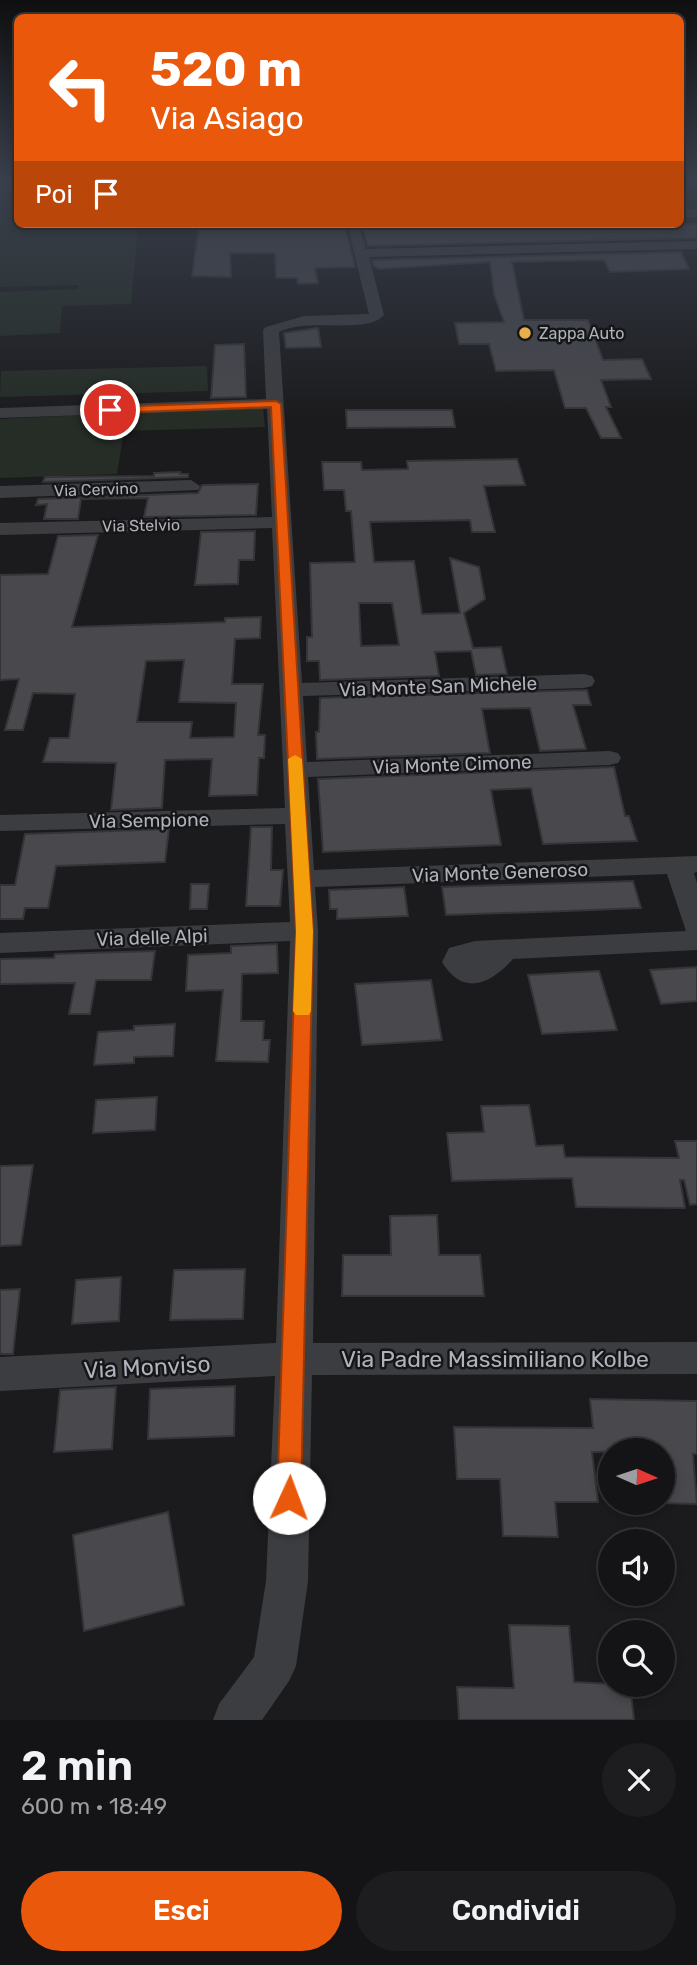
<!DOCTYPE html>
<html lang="it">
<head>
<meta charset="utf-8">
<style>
	:root { --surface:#141416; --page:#1d1d1f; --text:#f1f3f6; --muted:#9d9ea1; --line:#333335; --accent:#ea580c }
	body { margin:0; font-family:Rubik,sans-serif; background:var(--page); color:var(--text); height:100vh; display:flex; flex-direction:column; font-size:26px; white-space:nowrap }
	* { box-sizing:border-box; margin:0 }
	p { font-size:23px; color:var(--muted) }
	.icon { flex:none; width:38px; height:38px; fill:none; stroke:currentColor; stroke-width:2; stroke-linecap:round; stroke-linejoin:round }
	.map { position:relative; height:1720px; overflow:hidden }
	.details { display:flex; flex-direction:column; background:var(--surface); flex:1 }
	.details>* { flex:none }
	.guide { position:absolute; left:14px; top:14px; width:670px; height:214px; border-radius:10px; box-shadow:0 4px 10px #0003,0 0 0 2px var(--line); background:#ea580c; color:#fff; overflow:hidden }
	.needle { width:46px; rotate:93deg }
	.fabs { position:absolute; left:598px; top:1438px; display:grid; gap:14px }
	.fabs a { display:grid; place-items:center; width:77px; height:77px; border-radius:50%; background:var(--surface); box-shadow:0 4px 10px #0003,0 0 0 2px var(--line); font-size:35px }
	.pin { position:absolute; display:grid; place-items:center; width:60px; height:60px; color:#fff; margin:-30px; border:4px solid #fff; border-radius:50%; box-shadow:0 2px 7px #0007 }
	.me { position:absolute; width:77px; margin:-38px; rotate:2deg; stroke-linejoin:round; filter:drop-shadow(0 0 5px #0008) }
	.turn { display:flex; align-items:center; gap:24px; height:147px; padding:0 21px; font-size:32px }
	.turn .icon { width:91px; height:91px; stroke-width:2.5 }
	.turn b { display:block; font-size:49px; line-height:60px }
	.then { display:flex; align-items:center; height:66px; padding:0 21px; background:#0003; gap:14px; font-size:26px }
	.round { display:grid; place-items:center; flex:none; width:74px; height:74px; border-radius:37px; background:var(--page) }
	.head { display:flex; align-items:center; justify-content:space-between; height:119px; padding:0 21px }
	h1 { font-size:42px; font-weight:600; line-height:52px }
	.button { display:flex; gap:14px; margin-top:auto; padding:14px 21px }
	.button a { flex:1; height:80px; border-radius:42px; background:var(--accent); color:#fff; font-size:28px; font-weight:600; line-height:80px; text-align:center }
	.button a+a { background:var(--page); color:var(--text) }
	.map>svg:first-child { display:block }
	.green { fill:#252d26 }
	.building { fill:#48484d; stroke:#353539; stroke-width:2; fill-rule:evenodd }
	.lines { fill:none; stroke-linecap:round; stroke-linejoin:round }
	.minor { fill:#3c3d41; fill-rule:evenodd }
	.route { fill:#ea580c; stroke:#983908; stroke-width:2 }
	.slow { fill:#f59e0b }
	.poi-dot { fill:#e7b049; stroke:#161618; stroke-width:2.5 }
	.labels { text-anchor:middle; stroke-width:5; stroke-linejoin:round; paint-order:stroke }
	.far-poi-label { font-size:16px; fill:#aeb2bb; stroke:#161618; text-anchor:start }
	.far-street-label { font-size:16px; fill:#aeb2bb; stroke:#161618 }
	.street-label { font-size:19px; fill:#aeb2bb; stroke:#161618 }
	.near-street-label { font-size:23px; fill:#aeb2bb; stroke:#161618 }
</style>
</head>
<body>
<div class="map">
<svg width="697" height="1720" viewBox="0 0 697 1720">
	<rect width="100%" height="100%" fill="#1b1b1d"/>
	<path class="green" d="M0,179H17L18,224H120L138,227L131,304L62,306L60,333L0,336V292L78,289L79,285L0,287Z
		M207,366L208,391L0,397L1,371Z
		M263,407L265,427L124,431L117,474L0,478V419Z"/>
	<path class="building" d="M364,224H697V238L368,246L362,225Z
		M345,225L355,267L315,268L318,283L298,284L297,278H276L275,253H230L231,277L192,276L199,228Z
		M681,252L689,269L610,272L604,260L512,262L524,320H588L603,360L642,359L651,379L601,380L611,407H606L621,438H601L586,408H565L554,370L496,371L489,344H459L455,323L504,322L494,294L490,262L379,269L374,266L372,260Z
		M318,328L321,347L286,348L284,333Z
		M244,344L246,397L211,398L215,345Z
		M346,410H452L455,427L347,428Z
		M517,459L525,485L484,486L495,532H472L470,520L370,522L374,562L414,561L422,614L460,613L450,558L479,567L485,599L464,613L473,648L501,647L507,674L476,675L471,651L435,652L439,676L320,680L319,661H307V637H312L310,563L355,562L351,511H346L344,490H324L322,462H361L362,470L408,469L407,461ZM359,603H392L399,645L361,646Z
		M180,472V474H188V477L43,482L45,477L154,476V473Z
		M258,484L256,515L144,517L148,498L81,499L78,519H44L47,504L36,505L38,499L198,493L202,485Z
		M255,531L254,560H239L238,584L195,585L201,532Z
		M98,535L72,627L225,622V618L261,617L260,638L235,639L232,684H263L258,735H265L264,758H259L257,795L209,796L212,759L165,760L162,808L111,810L116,763L43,762L50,738H69L75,694L33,693L23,730H5L19,679L0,680V575L48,574L58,536ZM184,660L179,702L236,703L234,737L190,738L192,722H137L146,661Z
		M587,690L591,705H573L586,749L540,751L530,708L482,709L490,753L317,759L316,732H319L320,698Z
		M614,767L625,816H629L637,841L543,844L531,788L491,790L501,845L323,852L318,779Z
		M251,827H272L271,870H283L280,906H246Z
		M169,829L165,862L56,866L48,908H25L23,919H0V885H15L25,834Z
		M633,881L641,908L566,911L446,915L442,887Z
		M191,884H209L207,909H190Z
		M404,887L408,916L337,919V909H330L329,890Z
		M277,944L278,973L242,974L241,1021H264L263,1040H270L268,1062L216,1061L223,990L186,991L188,955L231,953V946Z
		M155,951L151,980H96L90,1014H69L75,983L0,984V959L54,958L55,954Z
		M697,967V1001L661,1004L650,970Z
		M599,971L617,1030L542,1034L528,975Z
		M431,980L442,1040L362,1045L355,984Z
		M175,1024L173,1056L134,1057V1063L94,1065L98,1032L134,1030V1026Z
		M157,1097L155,1130L93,1133L96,1100Z
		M529,1105L536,1146L563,1145L565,1157L679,1158L675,1141H697V1204L690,1205L684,1180H680L685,1208L576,1207L572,1178L452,1181L447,1133L484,1132L481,1106Z
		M33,1165L21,1245L0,1246V1166Z
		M437,1215L439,1255H480L484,1296H342L343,1255H391L390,1216Z
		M245,1269L243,1319L170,1320L174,1270Z
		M121,1277L119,1321L72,1324L76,1280Z
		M20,1289L13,1354H0V1290Z
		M235,1386L234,1436L148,1439L150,1389Z
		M116,1387L112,1449L54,1452L60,1390Z
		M590,1399L697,1401V1454H693L697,1504L663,1503V1451L592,1452L598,1502H555L558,1537L503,1536L500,1479H457L454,1427L593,1428Z
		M168,1512L184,1605L84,1631L73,1535Z
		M509,1625L569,1626L574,1682L630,1685L634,1720H459L457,1687L514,1688Z"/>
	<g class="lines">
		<path class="minor" d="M697,209V217L681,218V210Z
			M143,224H191L185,228L149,229Z
			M347,224H359L366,249L697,241V249L369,257L384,315C367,335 307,317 279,332L302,683L584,674L592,676L595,681L592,686L584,688L303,696L307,762L609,751L618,753L621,758L618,763L609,765L308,777L314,870L697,856V872L694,873L697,883V950L513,959C491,984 463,997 442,962L449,948L475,941L686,931L667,874L315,887L318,931L313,1343L697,1342V1374L312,1375L308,1581L296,1666L289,1681L262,1720H213L219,1704L254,1657L266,1581L275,1376L0,1391V1357L276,1343L290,941L0,953V933L290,922L285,824L0,831V815L285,808L272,528L0,535V523L272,517L267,409L0,418V408L266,399L263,330L266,327L304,316L369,314Z
			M191,480L200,486L198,490L0,498V486Z"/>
	</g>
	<linearGradient id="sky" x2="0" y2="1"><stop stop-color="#0f0f10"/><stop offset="0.43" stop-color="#393f4c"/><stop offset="1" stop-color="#393f4c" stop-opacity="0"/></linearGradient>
	<rect width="697" height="420" fill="url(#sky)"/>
	<path class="route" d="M276,401L281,404L313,931L301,1498L298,1506L289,1509L281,1506L277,1498L296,931L271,407L110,413L105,410L110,407Z"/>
	<path class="slow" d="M295,755L302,759L313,931L311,1011L309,1015H296L293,1011L296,931L288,759Z"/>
	<circle class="poi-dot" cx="525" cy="333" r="7"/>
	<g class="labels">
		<g class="far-poi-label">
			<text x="539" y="339">Zappa Auto</text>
		</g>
		<g class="far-street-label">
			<text transform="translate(96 489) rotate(-2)" y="6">Via Cervino</text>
			<text transform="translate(141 525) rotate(-1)" y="6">Via Stelvio</text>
		</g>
		<g class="street-label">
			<text transform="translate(438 686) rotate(-2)" y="7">Via Monte San Michele</text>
			<text transform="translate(452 764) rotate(-2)" y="7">Via Monte Cimone</text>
			<text transform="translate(149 820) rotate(-1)" y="7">Via Sempione</text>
			<text transform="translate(500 872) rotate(-2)" y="7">Via Monte Generoso</text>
			<text transform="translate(152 937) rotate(-2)" y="7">Via delle Alpi</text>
		</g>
		<g class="near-street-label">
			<text x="495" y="1367">Via Padre Massimiliano Kolbe</text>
			<text transform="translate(147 1367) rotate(-3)" y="8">Via Monviso</text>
		</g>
	</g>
</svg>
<div class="fabs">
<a><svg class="needle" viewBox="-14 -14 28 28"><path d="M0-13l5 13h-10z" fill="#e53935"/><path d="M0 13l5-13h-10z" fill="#9d9ea1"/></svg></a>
<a><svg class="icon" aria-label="sound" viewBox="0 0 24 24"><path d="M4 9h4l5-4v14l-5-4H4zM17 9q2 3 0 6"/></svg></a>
<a><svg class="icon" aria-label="search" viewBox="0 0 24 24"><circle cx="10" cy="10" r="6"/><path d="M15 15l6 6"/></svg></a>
</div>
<div class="pin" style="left:110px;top:410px;background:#d93025"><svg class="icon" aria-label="arrive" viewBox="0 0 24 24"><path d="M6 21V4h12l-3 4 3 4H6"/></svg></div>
<svg class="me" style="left:289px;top:1498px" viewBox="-20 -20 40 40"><circle r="19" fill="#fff"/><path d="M0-13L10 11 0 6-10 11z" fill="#ea580c"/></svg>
<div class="guide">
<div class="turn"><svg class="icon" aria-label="left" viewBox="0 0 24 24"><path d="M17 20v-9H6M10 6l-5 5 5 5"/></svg><div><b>520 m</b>Via Asiago</div></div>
<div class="then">Poi<svg class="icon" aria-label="arrive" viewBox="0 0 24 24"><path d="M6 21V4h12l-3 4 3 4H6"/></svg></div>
</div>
</div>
<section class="details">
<div class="head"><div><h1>2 min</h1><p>600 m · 18:49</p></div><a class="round"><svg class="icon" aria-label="close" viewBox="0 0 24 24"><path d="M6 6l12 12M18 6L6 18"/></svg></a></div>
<div class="button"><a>Esci</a><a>Condividi</a></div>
</section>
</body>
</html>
